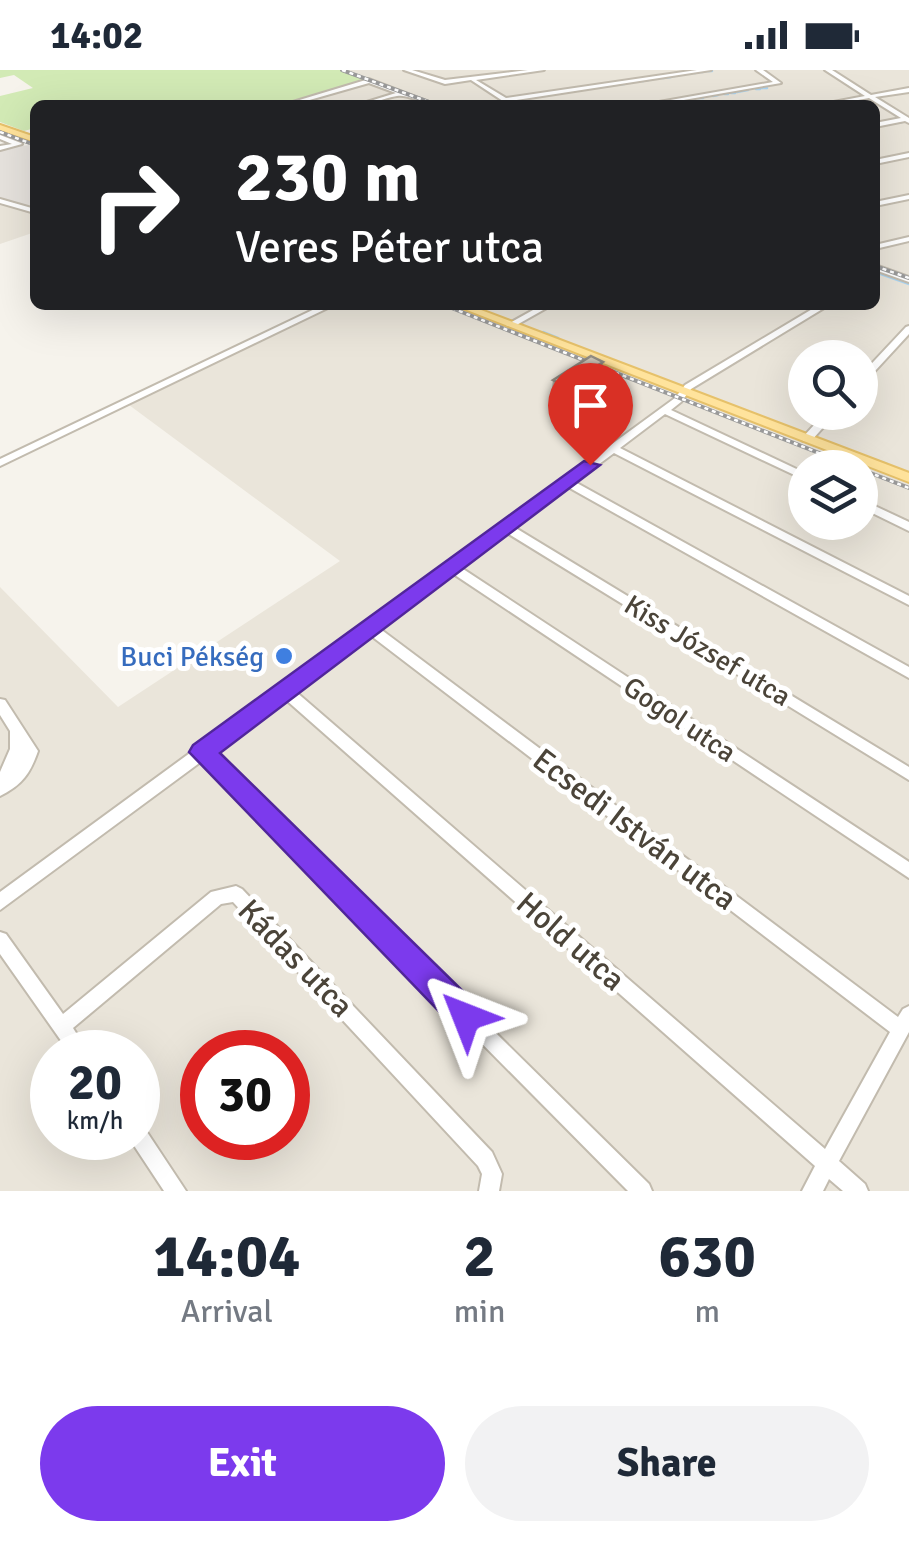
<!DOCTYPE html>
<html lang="en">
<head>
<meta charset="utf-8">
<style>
	:root { --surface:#fff; --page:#f2f2f3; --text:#1f2937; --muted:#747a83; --accent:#7c3aed }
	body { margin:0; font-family:Signika,sans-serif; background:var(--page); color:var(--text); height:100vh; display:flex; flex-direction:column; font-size:38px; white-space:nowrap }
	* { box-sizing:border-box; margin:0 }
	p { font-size:32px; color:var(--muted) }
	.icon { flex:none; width:55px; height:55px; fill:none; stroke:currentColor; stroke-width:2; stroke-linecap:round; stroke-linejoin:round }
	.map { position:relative; height:1121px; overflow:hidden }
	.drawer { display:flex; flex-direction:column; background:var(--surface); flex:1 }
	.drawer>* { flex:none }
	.hud { position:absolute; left:30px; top:30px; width:850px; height:210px; border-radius:15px; box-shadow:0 10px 40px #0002; background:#202124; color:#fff; overflow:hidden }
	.controls { position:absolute; left:788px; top:270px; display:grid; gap:20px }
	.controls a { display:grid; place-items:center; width:90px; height:90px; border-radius:50%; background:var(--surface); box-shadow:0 10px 40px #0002; font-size:50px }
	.speed { position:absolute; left:30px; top:960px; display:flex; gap:20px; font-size:50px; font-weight:700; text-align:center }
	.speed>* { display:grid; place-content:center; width:130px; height:130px; border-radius:50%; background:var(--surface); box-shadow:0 10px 40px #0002; line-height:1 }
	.speed small { font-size:25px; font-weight:400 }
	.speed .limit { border:15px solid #d22; background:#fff; color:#111 }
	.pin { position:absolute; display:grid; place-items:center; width:85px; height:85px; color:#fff; margin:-102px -42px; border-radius:50% 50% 50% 0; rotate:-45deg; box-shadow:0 0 10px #0007 }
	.pin .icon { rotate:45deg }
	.me { position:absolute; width:110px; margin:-55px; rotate:315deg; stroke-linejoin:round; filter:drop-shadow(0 0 8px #0008) }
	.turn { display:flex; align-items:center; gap:35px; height:210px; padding:0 40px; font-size:45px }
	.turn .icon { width:130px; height:130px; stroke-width:2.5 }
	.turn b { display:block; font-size:70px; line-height:85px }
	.eta { display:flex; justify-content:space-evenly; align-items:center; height:170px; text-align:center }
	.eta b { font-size:60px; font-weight:800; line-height:70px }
	.action { display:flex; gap:20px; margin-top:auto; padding:20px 40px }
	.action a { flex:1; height:115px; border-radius:60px; background:var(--accent); color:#fff; font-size:40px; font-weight:800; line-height:115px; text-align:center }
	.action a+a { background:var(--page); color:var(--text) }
	.status { display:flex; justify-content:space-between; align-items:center; height:70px; padding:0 50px; background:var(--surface); direction:ltr }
	.status svg { height:28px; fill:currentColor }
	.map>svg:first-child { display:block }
	.residential { fill:#eae5da; fill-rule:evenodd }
	.industrial { fill:#e6e2dd }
	.green { fill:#d2eab5 }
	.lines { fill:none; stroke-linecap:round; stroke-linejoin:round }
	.stream { stroke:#a9d4f2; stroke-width:2.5 }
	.minor-casing { stroke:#c2bbae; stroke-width:4 }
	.major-casing { stroke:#e6c16a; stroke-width:4 }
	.minor { fill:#fff; fill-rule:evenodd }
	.major { fill:#ffe39c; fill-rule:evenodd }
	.rail-casing { stroke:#9a9a9a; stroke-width:4 }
	.rail { stroke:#fff; stroke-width:2.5; stroke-dasharray:4; stroke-linecap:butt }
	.wall { fill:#bab2a6 }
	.shaded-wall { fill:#979187 }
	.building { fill:#d8cfc1; stroke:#979187; stroke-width:2.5 }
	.route { fill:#7c3aed; stroke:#51269a; stroke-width:2.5 }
	.shop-dot { fill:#3f7fe0; stroke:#fff; stroke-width:4 }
	.labels { text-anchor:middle; stroke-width:10; stroke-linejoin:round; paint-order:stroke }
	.street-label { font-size:28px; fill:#4b4439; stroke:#fff }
	.shop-label { font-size:28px; fill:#366cbe; stroke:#fff; text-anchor:end }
	.near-street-label { font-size:32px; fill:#4b4439; stroke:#fff }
</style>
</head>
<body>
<div class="status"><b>14:02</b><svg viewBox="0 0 49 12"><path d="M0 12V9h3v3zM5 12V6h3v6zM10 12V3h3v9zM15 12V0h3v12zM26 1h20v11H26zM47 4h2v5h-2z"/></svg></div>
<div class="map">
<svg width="909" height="1121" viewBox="0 0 909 1121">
	<rect width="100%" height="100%" fill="#f6f3ec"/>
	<path class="residential" d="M347,0H909V1121H0V517L118,637L340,491L125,332L330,235H875V35H153L368,8ZM805,288H860V342H805ZM805,398H860V452H805ZM52,982H138V1068H52ZM202,982H288V1068H202Z
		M0,132L35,141V162L0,174Z"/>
	<path class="industrial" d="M29,75L35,77V141L0,132V79Z"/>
	<path class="green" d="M0,0H347L369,9L279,35H35V58L24,61L0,52V26L33,18L14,5L0,8Z"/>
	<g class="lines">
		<path class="stream" d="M708,1H712
			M702,2L706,1
			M695,3L699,2
			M674,6L680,5
			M663,8L671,7
			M643,11L648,10
			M620,14H624
			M762,18H767
			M756,19H760
			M737,22L748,20
			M731,23H735
			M724,24H728
			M897,24L901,23
			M713,26L718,25
			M698,28H703
			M687,30L692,29
			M511,31L516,35
			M679,31H684
			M670,33L674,32
			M659,34H664
			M883,55L902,52
			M878,203L909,214
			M543,262L558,268
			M873,389L887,394"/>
		<g class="minor-casing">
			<path id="minor" d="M404,0H412L445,10L528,0H544L476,10L506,28L697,0H711L510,31L513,35H509L471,10L445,14Z
				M756,0H763L781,13L655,35H642L773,12Z
				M825,0H832L871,25L909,18V22L875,27L909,48V53L905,51L875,57V53L901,48L869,28L831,35H818L865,26Z
				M369,9L437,35C423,35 410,24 397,26C383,28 372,35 357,35L396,23L369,13L292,35H283Z
				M0,65L21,73L22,74L0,80V76L12,74L0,69Z
				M909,83V87L875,94V90Z
				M909,125V129L875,136V132Z
				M0,129L35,139V143L0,133Z
				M909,167V171L875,179V175Z
				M875,195L909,207V212L875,200Z
				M323,235H334L0,396V389Z
				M542,235H552L513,257L506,255Z
				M819,235H829L691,319L681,332L671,340L805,403V410L665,344L620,378L909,526V535L614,383L575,412L909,597V608L568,417L514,457L909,697V710L507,463L460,497L909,792V808L452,503L379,558L898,947L903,939L909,936V962L839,1091L865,1114L868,1121H843L829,1109L823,1121H802L815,1096L285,629L212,683L649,1114L652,1121H628L202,691L0,840V822L675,328L685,315ZM370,565L890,962L825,1079L295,621Z
				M909,256V264L863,314L860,315V306L906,257Z
				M826,342H837L811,371H803V367Z
				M860,429L909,452V461L860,437Z
				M0,629L5,630L38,681C30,704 22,715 0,726V702L10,679V661L0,645Z
				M236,816L242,819L492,1082L502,1104L499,1121H479L482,1104L478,1096L233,832L221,834L73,958L88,982H69L0,884V862L6,864L63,944L211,822Z
				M138,1057L145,1059L186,1121H164L129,1068H138Z"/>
		</g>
		<g class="major-casing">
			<path id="major" d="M0,55L35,67V72L0,60Z
				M454,235H468L909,403V412Z"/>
		</g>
		<use href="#minor" class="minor"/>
		<use href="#major" class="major"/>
		<g class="rail-casing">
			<path id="rail" d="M342,0L437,35
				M0,62L35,75
				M875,196L909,208
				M444,235L857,398
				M860,399L909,418"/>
		</g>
		<use href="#rail" class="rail"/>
	</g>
	<path class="wall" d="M553,310L599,315L562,340L550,334Z"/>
	<path class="shaded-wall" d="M603,292L599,315L562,340L565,316Z"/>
	<path class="building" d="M591,286L603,292L565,316L553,310Z"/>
	<path class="route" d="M584,391L600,395L220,683L478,936L482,947L478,958L466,963L455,958L189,682L193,675Z"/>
	<circle class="shop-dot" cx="284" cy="586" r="10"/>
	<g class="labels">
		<g class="street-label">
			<text transform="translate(708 580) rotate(31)" y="10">Kiss József utca</text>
			<text transform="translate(680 649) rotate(34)" y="10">Gogol utca</text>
		</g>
		<g class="shop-label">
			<text x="264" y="596">Buci Pékség</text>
		</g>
		<g class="near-street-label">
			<text transform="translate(635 759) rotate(37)" y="11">Ecsedi István utca</text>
			<text transform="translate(571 871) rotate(41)" y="11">Hold utca</text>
			<text transform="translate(296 888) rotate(46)" y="11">Kádas utca</text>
		</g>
	</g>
</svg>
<div class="controls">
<a><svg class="icon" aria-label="search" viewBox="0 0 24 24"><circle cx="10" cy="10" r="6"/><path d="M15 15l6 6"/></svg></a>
<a><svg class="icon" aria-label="layers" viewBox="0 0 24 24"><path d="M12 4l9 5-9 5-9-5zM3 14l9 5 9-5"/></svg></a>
</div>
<div class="speed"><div>20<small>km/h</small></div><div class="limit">30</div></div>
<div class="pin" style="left:590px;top:395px;background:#d93025"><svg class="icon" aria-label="arrive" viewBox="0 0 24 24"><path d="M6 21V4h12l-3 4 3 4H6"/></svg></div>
<svg class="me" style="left:466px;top:947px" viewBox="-20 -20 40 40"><path d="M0-17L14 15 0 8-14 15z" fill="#7c3aed" stroke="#fff" stroke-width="4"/></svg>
<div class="hud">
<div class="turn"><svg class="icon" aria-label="right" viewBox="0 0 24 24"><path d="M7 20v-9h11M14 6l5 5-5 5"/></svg><div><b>230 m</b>Veres Péter utca</div></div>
</div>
</div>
<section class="drawer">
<div class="eta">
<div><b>14:04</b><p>Arrival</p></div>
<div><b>2</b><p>min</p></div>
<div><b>630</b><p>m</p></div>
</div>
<div class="action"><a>Exit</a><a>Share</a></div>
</section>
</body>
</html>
